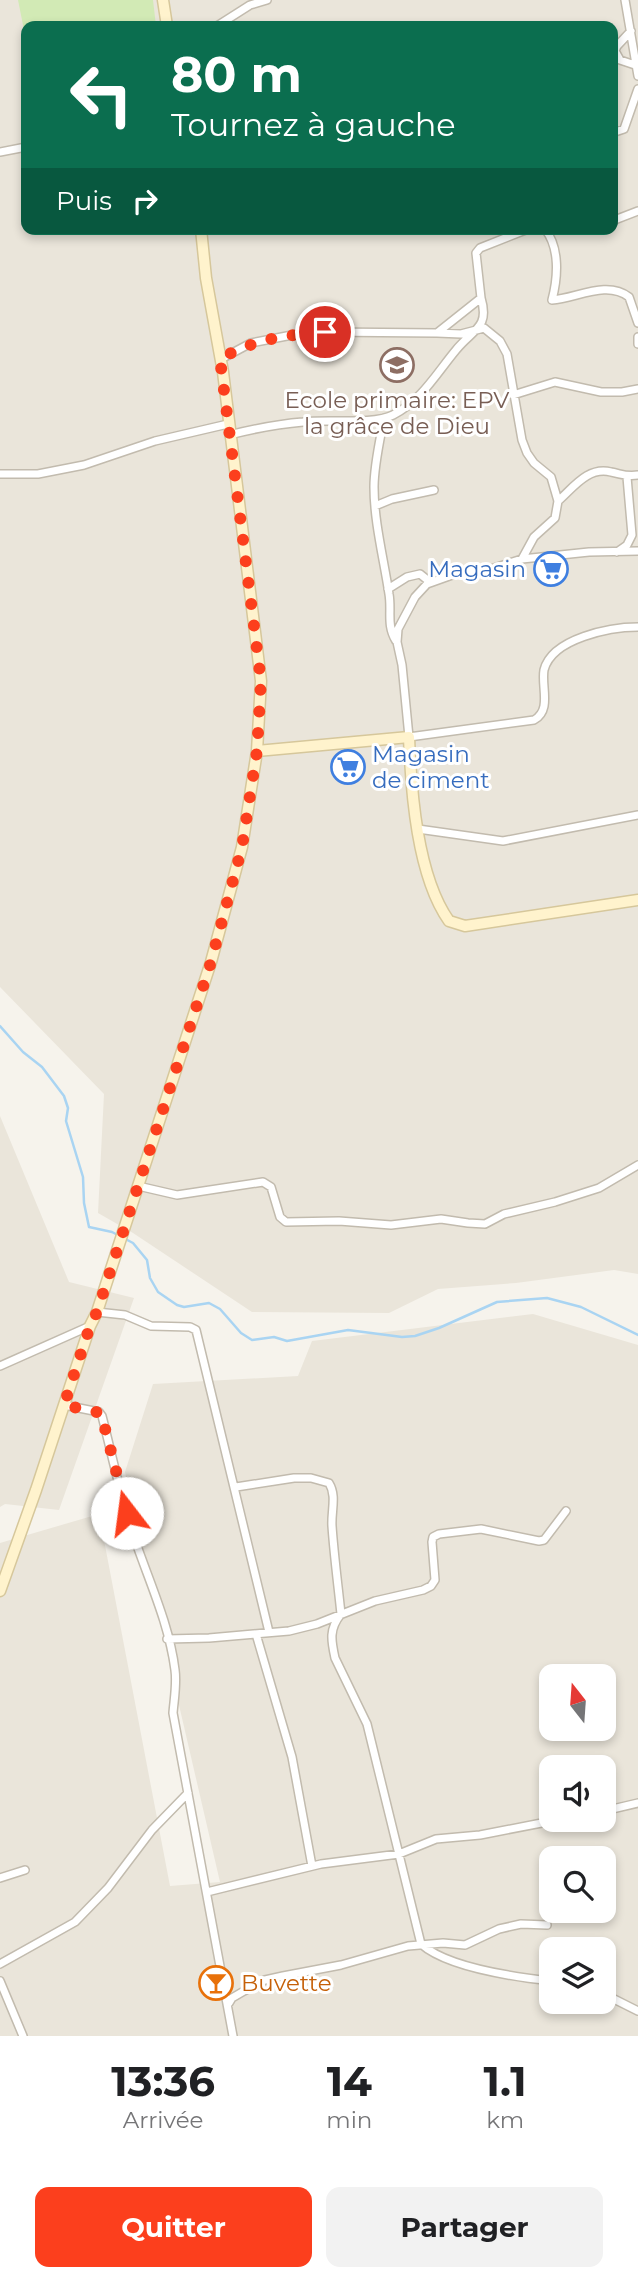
<!DOCTYPE html>
<html lang="fr">
<head>
<meta charset="utf-8">
<style>
	:root { --surface:#fff; --page:#f2f2f2; --text:#202124; --muted:#757577; --accent:#fc3f1d }
	body { margin:0; font-family:Montserrat,sans-serif; background:var(--page); color:var(--text); height:100vh; display:flex; flex-direction:column; font-size:26px; white-space:nowrap }
	* { box-sizing:border-box; margin:0 }
	p { font-size:23px; color:var(--muted) }
	.icon { flex:none; width:38px; height:38px; fill:none; stroke:currentColor; stroke-width:2; stroke-linecap:round; stroke-linejoin:round }
	.map { position:relative; height:2036px; overflow:hidden }
	.panel { display:flex; flex-direction:column; background:var(--surface); flex:1 }
	.panel>* { flex:none }
	.guide { position:absolute; left:21px; top:21px; width:597px; height:214px; border-radius:14px; box-shadow:0 4px 10px #0003; background:#0b6e4f; color:#fff; overflow:hidden }
	.needle { width:46px; rotate:343deg }
	.buttons { position:absolute; left:539px; top:1664px; display:grid; gap:14px }
	.buttons a { display:grid; place-items:center; width:77px; height:77px; border-radius:14px; background:var(--surface); box-shadow:0 4px 10px #0003; font-size:35px }
	.pin { position:absolute; display:grid; place-items:center; width:60px; height:60px; color:#fff; margin:-30px; border:4px solid #fff; border-radius:50%; box-shadow:0 2px 7px #0007 }
	.me { position:absolute; width:77px; margin:-38px; rotate:345deg; stroke-linejoin:round; filter:drop-shadow(0 0 5px #0008) }
	.turn { display:flex; align-items:center; gap:24px; height:147px; padding:0 35px; font-size:32px }
	.turn .icon { width:91px; height:91px; stroke-width:2.5 }
	.turn b { display:block; font-size:49px; line-height:60px }
	.then { display:flex; align-items:center; height:66px; padding:0 35px; background:#0003; gap:14px; font-size:26px }
	.eta { display:flex; justify-content:space-evenly; align-items:center; height:119px; text-align:center }
	.eta b { font-size:42px; font-weight:700; line-height:49px }
	.action { display:flex; gap:14px; margin-top:auto; padding:14px 35px }
	.action a { flex:1; height:80px; border-radius:14px; background:var(--accent); color:#fff; font-size:28px; font-weight:700; line-height:80px; text-align:center }
	.action a+a { background:var(--page); color:var(--text) }
	.map>svg:first-child { display:block }
	.residential { fill:#eae5da; fill-rule:evenodd }
	.green { fill:#d2eab5 }
	.lines { fill:none; stroke-linecap:round; stroke-linejoin:round }
	.stream { stroke:#a9d4f2; stroke-width:2.5 }
	.street-casing { stroke:#c2bbae; stroke-width:10 }
	.secondary-casing { stroke:#d6c79b; stroke-width:13 }
	.street { stroke:#fff; stroke-width:7 }
	.secondary { stroke:#fff3cd; stroke-width:10 }
	.route { stroke:#fc3f1d; stroke-width:12; stroke-dasharray:0 21.6 }
	.labels { text-anchor:middle; stroke-width:6; stroke-linejoin:round; paint-order:stroke }
	.education-label { font-size:23px; fill:#785e54; stroke:#fff }
	.shop-label { font-size:23px; fill:#366cbe; stroke:#fff; text-anchor:end }
	.food-label { font-size:23px; fill:#c56008; stroke:#fff; text-anchor:start }
</style>
</head>
<body>
<div class="map">
<svg width="638" height="2036" viewBox="0 0 638 2036">
	<rect width="100%" height="100%" fill="#f6f3ec"/>
	<path class="residential" d="M0,0H638V1274L614,1270L516,1283L438,1289L389,1313L252,1312L133,1233L98,1213L104,1094L0,987ZM26,26H612V229H26Z
		M0,1116L69,1282L134,1298L59,1510L5,1504L0,1507Z
		M533,1314L638,1345V2036H0V1543L99,1514L170,1886L220,1882L125,1472L153,1384L298,1376L312,1341ZM551,1676H604V1729H551ZM551,1768H604V1820H551ZM551,1858H604V1911H551ZM551,1950H604V2002H551Z"/>
	<path class="green" d="M18,0H153L156,26H26V40Z"/>
	<g class="lines">
		<path class="stream" d="M0,1026L23,1052L42,1067L64,1096L68,1108L66,1121L83,1177L84,1203L89,1227L112,1232L133,1243L147,1260L150,1278L158,1292L177,1305L184,1307L209,1303L220,1309L241,1333L252,1340L274,1337L287,1341L348,1330L402,1337L415,1336L439,1328L497,1302L547,1298L581,1307L638,1335"/>
		<g class="street-casing">
			<path id="street" d="M625,0L638,76
				M217,26L250,5L267,0
				M631,31L617,46L615,51L620,60L635,65
				M612,133L624,129L638,89
				M0,152L26,147
				M612,221L638,211
				M545,229C560,248 558,277 552,300C577,298 607,280 629,297L638,323
				M437,333L461,334L484,328L500,341L507,354L522,440L527,453L534,463L551,477L558,501L555,518L534,537L522,559
				M638,337V344
				M221,359L251,343L292,335L325,332L437,333L481,298L476,253L480,248L528,229
				M513,395L555,382L601,392H622L638,389
				M384,418C380,440 374,465 374,487C374,522 384,560 389,594C392,611 386,625 396,641
				M229,435C253,429 278,424 303,422C327,419 373,425 393,415C422,400 436,374 456,350C473,329 490,328 481,298
				M0,474H38L84,465L155,441L228,424
				M558,501C573,488 588,466 611,472C622,474 626,477 638,475
				M375,506L392,499L434,490
				M638,551L589,552L522,559L491,569L455,574L427,584L415,597L398,629L397,642L402,665L409,737L534,720C552,710 541,687 544,670C552,638 611,627 638,627
				M617,552L627,545L632,535L627,477
				M388,589L407,577L420,574L430,582
				M418,829L503,841L638,815
				M138,1186L177,1195L263,1182L271,1187L280,1217L286,1222L339,1221L391,1225L441,1219L468,1223L485,1224L504,1214L555,1202L599,1188L638,1165
				M97,1312L125,1315L151,1326L190,1327L196,1330L269,1632
				M0,1366L90,1326
				M64,1405L99,1412L102,1416C112,1455 120,1494 132,1531C147,1577 169,1622 175,1670C177,1684 174,1700 173,1713L233,2036
				M236,1487L294,1478H311L329,1483C337,1496 331,1511 332,1526C334,1555 338,1585 341,1614C329,1629 331,1640 335,1658L367,1724L421,1944C448,1968 515,1977 551,1981
				M256,1634L292,1757L312,1866
				M167,1639L209,1638L289,1631L317,1624L375,1601L423,1590L431,1586L435,1580L432,1542L433,1537L439,1534L481,1529L539,1541L544,1540L566,1511
				M604,1811L638,1803
				M0,1878L25,1870
				M207,1892L321,1864L399,1854L436,1839L480,1835L557,1820
				M0,1964L75,1922L108,1888L152,1830L188,1793
				M0,1981L23,2036
				M604,1994L638,2011
				M229,2003L232,1998L244,1991L265,1980L283,1976L341,1965L408,1946L443,1943L465,1945L499,1929L521,1924L547,1925"/>
		</g>
		<g class="secondary-casing">
			<path id="secondary" d="M163,0L167,26
				M257,751L409,737C411,791 417,876 449,921L465,926L638,900
				M0,1591L36,1490L90,1326L97,1312L211,962L242,847L257,751L261,681L223,372L206,278L201,229"/>
		</g>
		<use href="#street" class="street"/>
		<use href="#secondary" class="secondary"/>
	</g>
	<g class="lines">
		<path class="route" d="M127,1513L101,1413L64,1405L90,1326L97,1312L211,962L242,847L257,751L261,681L220,359C254,339 287,335 325,332"/>
	</g>
	<defs>
		<g id="school-ring" transform="scale(1.75)"><circle r="9.5" fill="#fff" stroke="#8d6e63" stroke-width="1.5"/><path d="M0-5L7-2L0 1L-7-2ZM-4 1L0 2.5L4 1V4Q0 6-4 4Z" fill="#8d6e63"/></g>
		<g id="supermarket-ring" transform="scale(1.75)"><circle r="9.5" fill="#fff" stroke="#3f7fe0" stroke-width="1.5"/><path d="M-6-5.5h2.5l.6 2H6L4.5 2H-2.5L-4.4-4H-6ZM-1.5 3.2a1.3 1.3 0 1 0 .1 0ZM3 3.2a1.3 1.3 0 1 0 .1 0Z" fill="#3f7fe0"/></g>
		<g id="bar-ring" transform="scale(1.75)"><circle r="9.5" fill="#fff" stroke="#e8710a" stroke-width="1.5"/><path d="M-6-5H6L.8 .8V4.5H3.5V6h-7V4.5H-.8V.8Z" fill="#e8710a"/></g>
	</defs>
	<g fill-rule="evenodd">
		<use href="#school-ring" x="397" y="365"/>
		<use href="#supermarket-ring" x="551" y="569"/>
		<use href="#supermarket-ring" x="348" y="767"/>
		<use href="#bar-ring" x="216" y="1983"/>
	</g>
	<g class="labels">
		<g class="education-label">
			<text x="397" y="408">Ecole primaire: EPV<tspan x="397" dy="26">la grâce de Dieu</tspan></text>
		</g>
		<g class="shop-label">
			<text x="526" y="577">Magasin</text>
			<text x="372" y="762" text-anchor="start">Magasin<tspan x="372" dy="26">de ciment</tspan></text>
		</g>
		<g class="food-label">
			<text x="241" y="1991">Buvette</text>
		</g>
	</g>
</svg>
<div class="buttons">
<a><svg class="needle" viewBox="-14 -14 28 28"><path d="M0-13l5 13h-10z" fill="#e53935"/><path d="M0 13l5-13h-10z" fill="#757577"/></svg></a>
<a><svg class="icon" aria-label="sound" viewBox="0 0 24 24"><path d="M4 9h4l5-4v14l-5-4H4zM17 9q2 3 0 6"/></svg></a>
<a><svg class="icon" aria-label="search" viewBox="0 0 24 24"><circle cx="10" cy="10" r="6"/><path d="M15 15l6 6"/></svg></a>
<a><svg class="icon" aria-label="layers" viewBox="0 0 24 24"><path d="M12 4l9 5-9 5-9-5zM3 14l9 5 9-5"/></svg></a>
</div>
<div class="pin" style="left:325px;top:332px;background:#d93025"><svg class="icon" aria-label="arrive" viewBox="0 0 24 24"><path d="M6 21V4h12l-3 4 3 4H6"/></svg></div>
<svg class="me" style="left:127px;top:1513px" viewBox="-20 -20 40 40"><circle r="19" fill="#fff"/><path d="M0-13L10 11 0 6-10 11z" fill="#fc3f1d"/></svg>
<div class="guide">
<div class="turn"><svg class="icon" aria-label="left" viewBox="0 0 24 24"><path d="M17 20v-9H6M10 6l-5 5 5 5"/></svg><div><b>80 m</b>Tournez à gauche</div></div>
<div class="then">Puis<svg class="icon" aria-label="right" viewBox="0 0 24 24"><path d="M7 20v-9h11M14 6l5 5-5 5"/></svg></div>
</div>
</div>
<section class="panel">
<div class="eta">
<div><b>13:36</b><p>Arrivée</p></div>
<div><b>14</b><p>min</p></div>
<div><b>1.1</b><p>km</p></div>
</div>
<div class="action"><a>Quitter</a><a>Partager</a></div>
</section>
</body>
</html>
